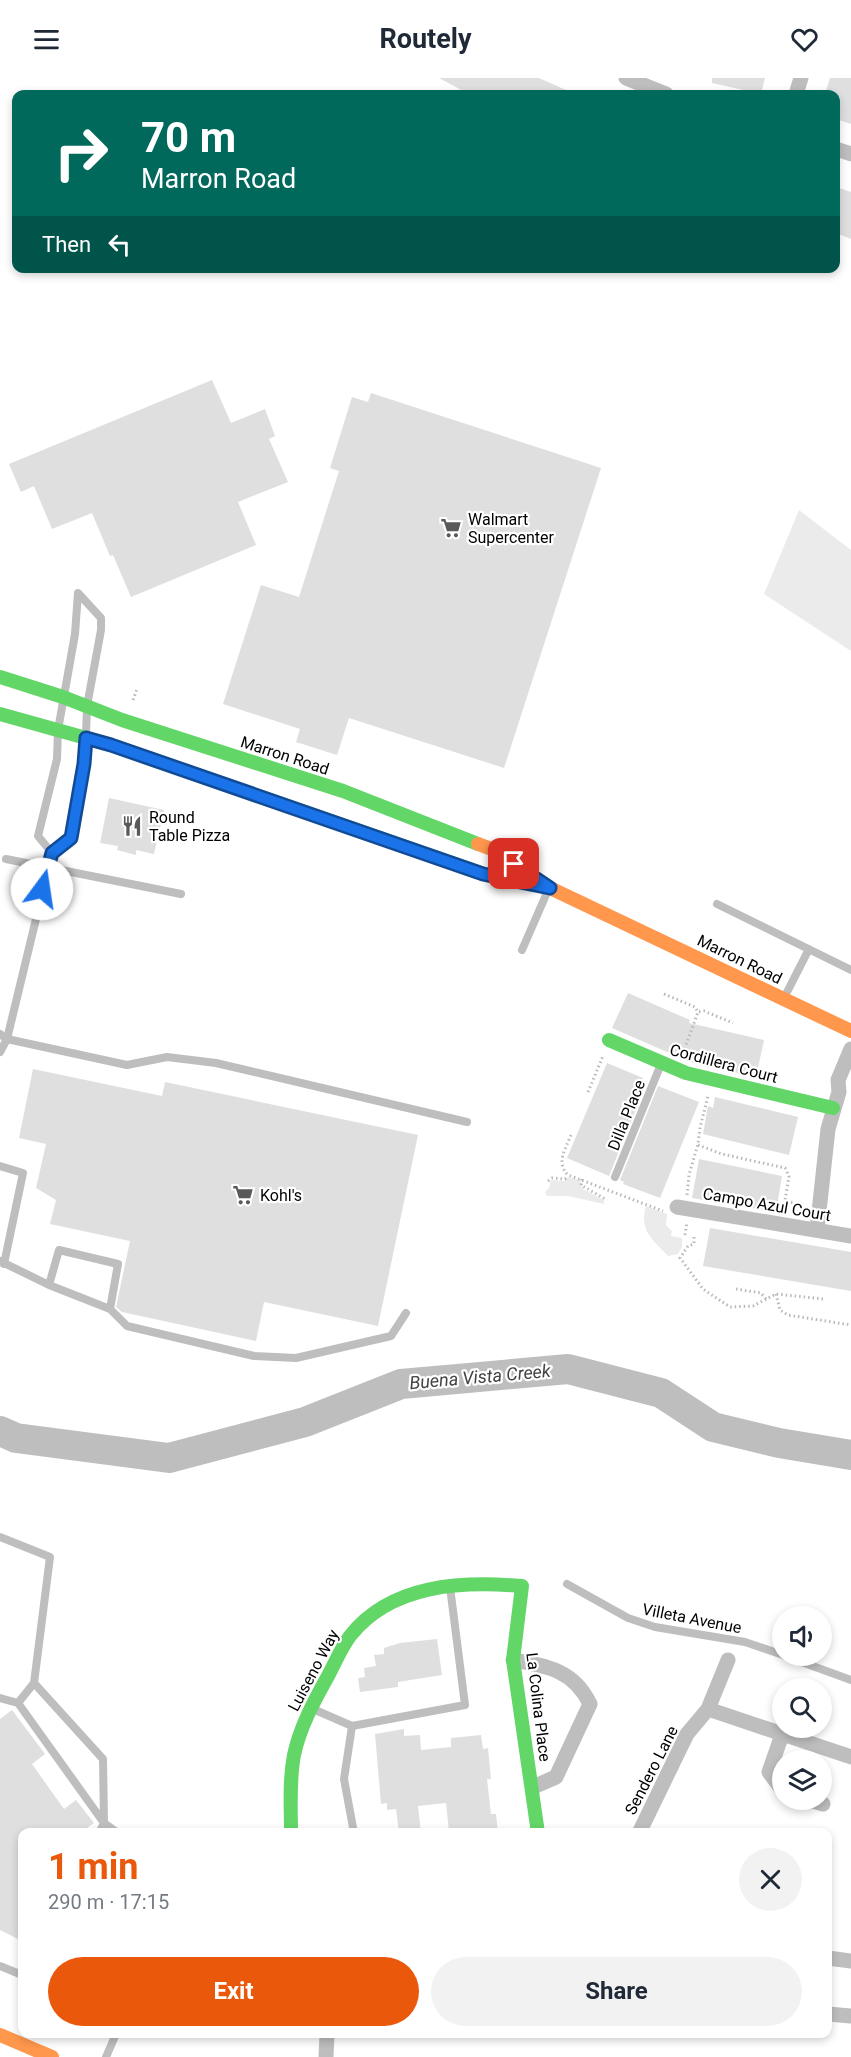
<!DOCTYPE html>
<html lang="en">
<head>
<meta charset="utf-8">
<style>
	:root { --surface:#fff; --page:#f2f2f3; --text:#1f2937; --muted:#747a83; --accent:#ea580c }
	body { margin:0; font-family:Roboto,sans-serif; background:var(--page); color:var(--text); height:100vh; display:flex; flex-direction:column; font-size:22px; white-space:nowrap }
	* { box-sizing:border-box; margin:0 }
	p { font-size:20px; color:var(--muted) }
	.icon { flex:none; width:33px; height:33px; fill:none; stroke:currentColor; stroke-width:2; stroke-linecap:round; stroke-linejoin:round }
	.map { position:relative; flex:1; overflow:hidden }
	.details { position:absolute; left:18px; top:1750px; width:814px; height:210px; display:flex; flex-direction:column; background:var(--surface); border-radius:12px; box-shadow:0 3px 9px #0003 }
	.details>* { flex:none }
	.banner { position:absolute; left:12px; top:12px; width:828px; height:183px; border-radius:12px; box-shadow:0 3px 9px #0003; background:#00695c; color:#fff; overflow:hidden }
	.tools { position:absolute; left:772px; top:1528px; display:grid; gap:12px }
	.tools a { display:grid; place-items:center; width:60px; height:60px; border-radius:50%; background:var(--surface); box-shadow:0 3px 9px #0003; font-size:30px }
	.pin { position:absolute; display:grid; place-items:center; width:51px; height:51px; color:#fff; margin:-26px; border-radius:12px; box-shadow:0 3px 9px #0006 }
	.me { position:absolute; width:66px; margin:-33px; rotate:14deg; stroke-linejoin:round; filter:drop-shadow(0 0 4px #0008) }
	.turn { display:flex; align-items:center; gap:21px; height:126px; padding:0 30px; font-size:27px }
	.turn .icon { width:78px; height:78px; stroke-width:2.5 }
	.turn b { display:block; font-size:42px; line-height:51px }
	.then { display:flex; align-items:center; height:57px; padding:0 30px; background:#0003; gap:12px; font-size:22px }
	.round { display:grid; place-items:center; flex:none; width:63px; height:63px; border-radius:32px; background:var(--page) }
	.overview { display:flex; align-items:center; justify-content:space-between; height:102px; padding:0 30px }
	h1 { font-size:36px; font-weight:700; line-height:45px; color:var(--accent) }
	.button { display:flex; gap:12px; margin-top:auto; padding:12px 30px }
	.button a { flex:1; height:69px; border-radius:36px; background:var(--accent); color:#fff; font-size:24px; font-weight:700; line-height:69px; text-align:center }
	.button a+a { background:var(--page); color:var(--text) }
	header { display:flex; justify-content:space-between; align-items:center; height:78px; padding:0 30px; background:var(--surface); font-size:27px; font-weight:700 }
	.map>svg:first-child { display:block }
	.green { fill:#ebebeb }
	.lines { fill:none; stroke-linecap:round; stroke-linejoin:round }
	.river { stroke:#bebebe; stroke-width:30 }
	.building { fill:#dfdfdf }
	.path { stroke:#b9b9b9; stroke-width:3; stroke-dasharray:1.5 3; stroke-linecap:butt }
	.lane { stroke:#bebebe; stroke-width:8 }
	.street { stroke:#bebebe; stroke-width:15 }
	.fast { stroke:#63d668; stroke-width:14 }
	.slow { stroke:#ff974d; stroke-width:14 }
	.route-casing { stroke:#114b97; stroke-width:15 }
	.route { stroke:#1a73e8; stroke-width:10 }
	.labels { text-anchor:middle; stroke-width:4.5; stroke-linejoin:round; paint-order:stroke }
	.poi-label { font-size:16px; fill:#000; stroke:#fff; text-anchor:start }
	.street-label { font-size:16px; fill:#000; stroke:#fff }
	.water-label { font-size:18px; font-style:italic; fill:#434343; stroke:#fff }
</style>
</head>
<body>
<header><svg class="icon" aria-label="menu" viewBox="0 0 24 24"><path d="M4 6h16M4 12h16M4 18h16"/></svg>Routely<svg class="icon" aria-label="heart" viewBox="0 0 24 24"><path d="M12 20l-8-8c-3-5 5-10 8-4 3-6 11-1 8 4z"/></svg></header>
<div class="map">
<svg width="851" height="1979" viewBox="0 0 851 1979">
	<rect width="100%" height="100%" fill="#fff"/>
	<path class="green" d="M799,432L851,472V573L764,516Z
		M568,1099L580,1102L583,1111L604,1122V1126L568,1118H547L545,1114L549,1110L551,1102L564,1103Z
		M646,1128L667,1136L666,1147L672,1153L671,1158L682,1160V1169L678,1176L668,1178C652,1161 639,1153 646,1128Z"/>
	<g class="lines">
		<path class="river" d="M0,1353L16,1360L169,1380L305,1344L401,1306L568,1291L661,1315L713,1349L779,1365L851,1377"/>
	</g>
	<path class="building" d="M439,0H539L575,16H469Z
		M712,0H765L761,16L712,5Z
		M830,0H851V46L836,41V16H825Z
		M836,109L851,114V161L836,155Z
		M212,302L231,345L265,331L275,358L269,361L288,404L238,424L256,467L131,519L113,477L110,478L92,435L52,451L34,408L21,414L9,386Z
		M371,315L601,390L504,690L349,640L337,677L296,664L300,651L223,626L261,507L299,519L339,393L330,390L352,319L368,324Z
		M109,720L164,732L154,776L136,772V777L117,772L118,768L100,765Z
		M628,915L690,942L689,945L764,962L756,999L690,984L612,950Z
		M607,985L643,1000L642,1002L647,1004L609,1098L567,1080Z
		M33,991L162,1018L165,1004L418,1057L378,1248L264,1224L256,1263L122,1234L116,1229L130,1163L50,1146L56,1122L36,1110L46,1066L19,1060Z
		M658,1008L699,1024L660,1120L623,1106L624,1104L620,1102Z
		M715,1019L798,1039L789,1077L703,1056L708,1028L713,1030Z
		M699,1081L782,1098L776,1134L692,1120Z
		M710,1150L851,1174V1213L703,1188Z
		M437,1561L442,1597L398,1604V1609L360,1614L358,1600L365,1599L364,1590L376,1588L374,1577L384,1576V1570L400,1565Z
		M12,1632L45,1676L32,1686L64,1731L76,1722L94,1745L80,1755H22V1863L0,1852V1641Z
		M404,1651V1658L420,1657L421,1672L451,1669V1660L481,1657L483,1671L488,1670L491,1701H487L491,1736H496L498,1755H462L461,1752L449,1754L446,1725L418,1728L421,1755H399L396,1731L387,1732V1725L381,1726L375,1656Z"/>
	<g class="lines">
		<path class="path" d="M133,622L137,611
			M664,916L695,929L698,934L704,933L733,945
			M683,975L698,934
			M588,1014L603,978
			M571,1057C565,1072 556,1085 568,1097L663,1133
			M698,1067L722,1076L785,1090L789,1098L785,1123L799,1126
			M582,1101L581,1107L607,1122
			M548,1103L552,1100L565,1101L568,1098
			M687,1117L689,1097L698,1066L700,1050L708,1018
			M685,1157L687,1144
			M694,1159V1166L688,1168L680,1180L703,1211L730,1229L753,1228L776,1216L824,1221
			M736,1211L761,1215L766,1221
			M776,1216L780,1232L788,1237L851,1247"/>
		<path class="lane" d="M78,515L101,540V552L87,628L85,686L71,760L52,775L38,758L57,681L58,652L75,556Z
			M6,781L181,816
			M717,826L851,892
			M522,872L549,810
			M784,920L809,871
			M0,956L7,961L127,987L167,979L216,985L467,1044
			M0,974L7,961L52,775
			M0,1088L23,1095L4,1186
			M615,1099L661,986
			M0,1183L49,1207L110,1231L127,1248L254,1278L296,1280L391,1258L406,1235
			M49,1207L59,1172L118,1186L110,1231
			M0,1459L50,1479L34,1605L103,1681L104,1745L118,1755
			M567,1506L628,1540L655,1549L745,1564L783,1577
			M785,1578L851,1602
			M0,1620L18,1625L34,1605
			M18,1625L104,1745L99,1755
			M313,1631L352,1648L344,1701L354,1755
			M352,1648L465,1627L450,1509
			M0,1888L22,1897
			M106,1979L116,1956"/>
		<path class="street" d="M626,0L666,16
			M796,16L801,0
			M836,71L851,76
			M677,1129L851,1158
			M817,1152L828,1051L839,1014L838,1002L851,971
			M513,1582C547,1588 574,1592 590,1626L556,1699L533,1709
			M708,1631L851,1679
			M783,1654L769,1694L783,1713
			M810,1722L823,1726
			M639,1755L687,1656L708,1631L728,1582
			M828,1880L851,1883
			M828,1936L851,1938
			M326,1979L327,1956"/>
		<path class="fast" d="M0,599L63,619L122,642L343,713L478,766
			M0,636L111,667L484,796L541,808
			M609,962L686,995L833,1030
			M291,1755C291,1729 289,1703 294,1677C300,1649 314,1623 328,1598C335,1585 341,1570 350,1558C391,1506 461,1503 522,1508L513,1582L538,1755"/>
		<path class="slow" d="M478,766L497,773L550,810L851,953
			M0,1957L52,1979"/>
	</g>
	<g class="lines">
		<g class="route-casing">
			<path id="route" d="M42,811L52,775L71,760L84,686L86,660L111,667L483,796L550,810L514,786"/>
		</g>
		<use href="#route" class="route"/>
	</g>
	<defs>
		<g id="supermarket-bare" transform="scale(1.62)"><path d="M-6-5.5h2.5l.6 2H6L4.5 2H-2.5L-4.4-4H-6ZM-1.5 3.2a1.3 1.3 0 1 0 .1 0ZM3 3.2a1.3 1.3 0 1 0 .1 0Z" fill="#595959" stroke="#fff" stroke-width="2.5" paint-order="stroke"/></g>
		<g id="restaurant-bare" transform="scale(1.62)"><path d="M-5-6h1v4h1v-4h1v4h1v-4h1v5L-1.5 .5V6h-2V.5L-5-1ZM5-6V6H3V1.5H1.5Q1.5-4 5-6Z" fill="#595959" stroke="#fff" stroke-width="2.5" paint-order="stroke"/></g>
	</defs>
	<g fill-rule="evenodd">
		<use href="#supermarket-bare" x="451" y="450"/>
		<use href="#restaurant-bare" x="132" y="748"/>
		<use href="#supermarket-bare" x="243" y="1117"/>
	</g>
	<g class="labels">
		<g class="poi-label">
			<text x="468" y="447">Walmart<tspan x="468" dy="18">Supercenter</tspan></text>
			<text x="149" y="745">Round<tspan x="149" dy="18">Table Pizza</tspan></text>
			<text x="260" y="1123">Kohl's</text>
		</g>
		<g class="street-label">
			<text transform="translate(285 677) rotate(18)" y="6">Marron Road</text>
			<text transform="translate(740 881) rotate(26)" y="6">Marron Road</text>
			<text transform="translate(724 985) rotate(15)" y="6">Cordillera Court</text>
			<text transform="translate(626 1037) rotate(-68)" y="6">Dilla Place</text>
			<text transform="translate(767 1126) rotate(10)" y="6">Campo Azul Court</text>
			<text transform="translate(692 1540) rotate(11)" y="6">Villeta Avenue</text>
			<text transform="translate(313 1592) rotate(-62)" y="6">Luiseno Way</text>
			<text transform="translate(539 1629) rotate(83)" y="6">La Colina Place</text>
			<text transform="translate(651 1692) rotate(-63)" y="6">Sendero Lane</text>
		</g>
		<g class="water-label">
			<text transform="translate(480 1299) rotate(-5)" y="6">Buena Vista Creek</text>
		</g>
	</g>
</svg>
<div class="tools">
<a><svg class="icon" aria-label="sound" viewBox="0 0 24 24"><path d="M4 9h4l5-4v14l-5-4H4zM17 9q2 3 0 6"/></svg></a>
<a><svg class="icon" aria-label="search" viewBox="0 0 24 24"><circle cx="10" cy="10" r="6"/><path d="M15 15l6 6"/></svg></a>
<a><svg class="icon" aria-label="layers" viewBox="0 0 24 24"><path d="M12 4l9 5-9 5-9-5zM3 14l9 5 9-5"/></svg></a>
</div>
<div class="pin" style="left:514px;top:786px;background:#d93025"><svg class="icon" aria-label="arrive" viewBox="0 0 24 24"><path d="M6 21V4h12l-3 4 3 4H6"/></svg></div>
<svg class="me" style="left:42px;top:811px" viewBox="-20 -20 40 40"><circle r="19" fill="#fff"/><path d="M0-13L10 11 0 6-10 11z" fill="#1a73e8"/></svg>
<div class="banner">
<div class="turn"><svg class="icon" aria-label="right" viewBox="0 0 24 24"><path d="M7 20v-9h11M14 6l5 5-5 5"/></svg><div><b>70 m</b>Marron Road</div></div>
<div class="then">Then<svg class="icon" aria-label="left" viewBox="0 0 24 24"><path d="M17 20v-9H6M10 6l-5 5 5 5"/></svg></div>
</div>
<section class="details">
<div class="overview"><div><h1>1 min</h1><p>290 m · 17:15</p></div><a class="round"><svg class="icon" aria-label="close" viewBox="0 0 24 24"><path d="M6 6l12 12M18 6L6 18"/></svg></a></div>
<div class="button"><a>Exit</a><a>Share</a></div>
</section>
</div>
</body>
</html>
